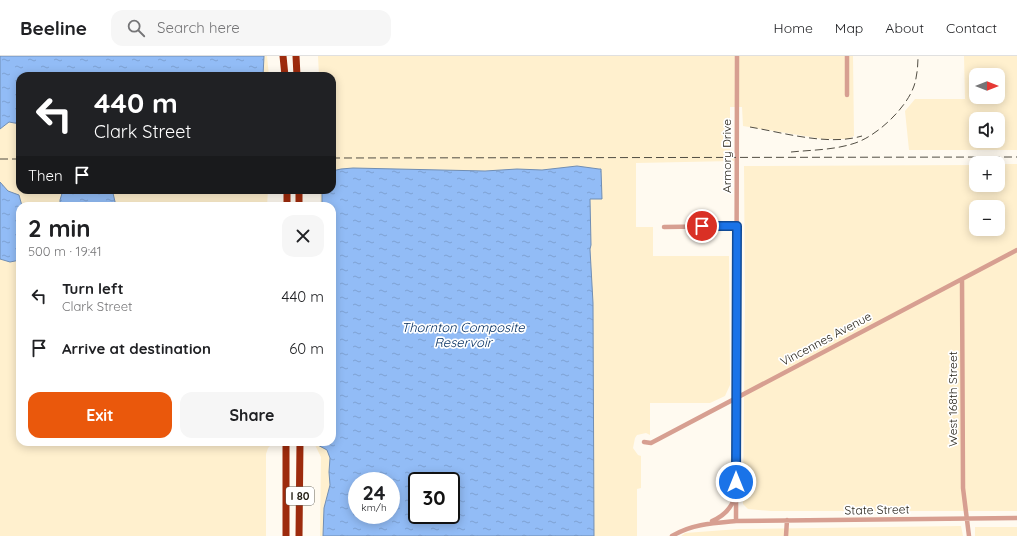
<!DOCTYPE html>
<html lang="en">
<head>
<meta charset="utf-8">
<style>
	:root { --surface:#fff; --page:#f6f6f6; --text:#202124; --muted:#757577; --line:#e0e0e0; --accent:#ea580c }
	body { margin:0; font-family:Quicksand,sans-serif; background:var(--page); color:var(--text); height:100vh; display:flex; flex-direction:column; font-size:15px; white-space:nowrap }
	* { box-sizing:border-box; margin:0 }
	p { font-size:13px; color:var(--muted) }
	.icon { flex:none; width:22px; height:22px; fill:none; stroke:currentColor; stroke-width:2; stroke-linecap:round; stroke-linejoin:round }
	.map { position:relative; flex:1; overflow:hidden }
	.side { position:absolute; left:16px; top:146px; width:320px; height:244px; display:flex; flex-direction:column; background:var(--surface); border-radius:12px; box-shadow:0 2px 10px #0003 }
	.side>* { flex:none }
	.guide { position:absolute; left:16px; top:16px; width:320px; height:122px; border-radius:12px; box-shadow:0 2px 10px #0003; background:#202124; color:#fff; overflow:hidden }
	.needle { width:26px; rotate:90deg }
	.tools { position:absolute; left:969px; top:12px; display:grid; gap:8px }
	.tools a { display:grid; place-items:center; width:36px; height:36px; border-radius:8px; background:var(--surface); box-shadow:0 2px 10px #0003; font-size:20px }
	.speed { position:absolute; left:348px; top:416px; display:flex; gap:8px; font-size:20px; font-weight:700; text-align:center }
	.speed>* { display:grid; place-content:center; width:52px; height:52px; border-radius:50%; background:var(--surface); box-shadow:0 2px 10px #0003; line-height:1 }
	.speed small { font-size:10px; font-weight:400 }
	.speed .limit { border:2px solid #111; border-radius:6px; background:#fff; color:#111 }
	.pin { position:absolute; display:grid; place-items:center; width:34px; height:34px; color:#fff; margin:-17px; border:2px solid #fff; border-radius:50%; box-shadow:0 1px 4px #0007 }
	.me { position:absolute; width:44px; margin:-22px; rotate:0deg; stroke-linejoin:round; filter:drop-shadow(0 0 3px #0008) }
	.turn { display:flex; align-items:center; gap:14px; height:84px; padding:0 12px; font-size:18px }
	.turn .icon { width:52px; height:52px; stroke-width:2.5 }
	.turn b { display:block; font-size:28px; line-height:34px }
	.then { display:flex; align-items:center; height:38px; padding:0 12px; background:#0003; gap:8px; font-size:15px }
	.round { display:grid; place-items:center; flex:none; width:42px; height:42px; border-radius:12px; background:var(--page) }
	.overview { display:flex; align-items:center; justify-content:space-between; height:68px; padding:0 12px }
	h1 { font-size:24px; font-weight:700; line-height:30px }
	.primary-button { display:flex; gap:8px; margin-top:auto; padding:8px 12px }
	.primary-button a { flex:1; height:46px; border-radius:12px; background:var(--accent); color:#fff; font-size:16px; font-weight:700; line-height:46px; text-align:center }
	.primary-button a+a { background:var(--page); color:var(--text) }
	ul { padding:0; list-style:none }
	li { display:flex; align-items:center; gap:12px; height:52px; padding:0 12px }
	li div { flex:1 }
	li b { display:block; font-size:15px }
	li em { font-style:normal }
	header { display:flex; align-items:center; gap:24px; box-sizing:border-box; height:56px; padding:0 20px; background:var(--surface); border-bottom:1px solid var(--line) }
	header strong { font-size:19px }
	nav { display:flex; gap:22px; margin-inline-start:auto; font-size:14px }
	.search { width:280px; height:36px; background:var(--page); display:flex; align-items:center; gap:10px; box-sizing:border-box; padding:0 14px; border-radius:12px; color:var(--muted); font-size:15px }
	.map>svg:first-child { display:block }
	.built { fill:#fff0ce; fill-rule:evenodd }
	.water { fill:url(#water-ripples); stroke:#718eb3; fill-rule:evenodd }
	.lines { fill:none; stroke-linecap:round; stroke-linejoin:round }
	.minor { stroke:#d79f91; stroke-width:4.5 }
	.highway { stroke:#9d2b0d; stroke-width:7 }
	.rail { stroke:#514d43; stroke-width:1; stroke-dasharray:8 4; stroke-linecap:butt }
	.route-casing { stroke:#114b97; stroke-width:10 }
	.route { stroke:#1a73e8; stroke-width:7 }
	.labels { text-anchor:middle; stroke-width:3.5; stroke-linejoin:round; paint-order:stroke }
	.shield { fill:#fff; stroke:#66645d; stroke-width:1 }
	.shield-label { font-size:11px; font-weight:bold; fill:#252117 }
	.street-label { font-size:12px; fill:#252117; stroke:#fff }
	.water-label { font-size:13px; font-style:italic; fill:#063062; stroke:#fff }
</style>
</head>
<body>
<header>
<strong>Beeline</strong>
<div class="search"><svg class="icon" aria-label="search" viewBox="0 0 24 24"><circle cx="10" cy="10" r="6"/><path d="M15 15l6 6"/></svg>Search here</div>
<nav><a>Home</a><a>Map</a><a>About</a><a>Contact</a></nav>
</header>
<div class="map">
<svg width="1017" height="480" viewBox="0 0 1017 480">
	<defs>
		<pattern id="water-ripples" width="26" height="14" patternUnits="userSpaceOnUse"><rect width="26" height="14" fill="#92bcf6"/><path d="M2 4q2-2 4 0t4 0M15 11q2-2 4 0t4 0" fill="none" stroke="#7ea1d2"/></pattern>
	</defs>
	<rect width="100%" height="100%" fill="#fffaf0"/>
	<path class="built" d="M0,0H267L269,20H20V134H268L267,150H20V386H274L268,392L266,398V480H0Z
		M318,0H853L854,80L848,83H823L743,70L742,51H730V98H734V105L636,107V171H653V200H729L730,329L725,340L710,347H650V379L646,377L637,379L635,382L633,392L638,399L641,400V432L637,433V480H320L321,401L314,387L332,386V150H320V134H332V20H319ZM357,425H391V459H357ZM417,425H451V459H417Z
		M964,0H1017V94H909L905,55L915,43H965ZM976,19H998V41H976ZM976,63H998V85H976Z
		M998,108H1017V455H771L748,453L743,448L745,247L744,110L976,109V129H998ZM976,151H998V173H976Z
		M961,470L963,480H681L685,477L739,473Z
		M975,471H1017V480H975Z"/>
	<path class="water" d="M0,0H264L263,20H20V68L9,66L0,73Z
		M577,110L599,113H601L602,143H590L591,189L590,193L593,247L594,480H323L324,452L330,429L329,416L330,402L327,394L314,387L332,386V150H322V134H332V115L341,113L353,112L485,115L517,113L542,114ZM357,425H391V459H357ZM417,425H451V459H417Z
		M0,126L8,135L19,139L22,150H20V204L10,206L0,203Z
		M63,134H110L113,137L116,150H60V144Z"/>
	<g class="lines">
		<path class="minor" d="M847,0V39
			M664,171L737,170
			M962,223L963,432L969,480
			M644,386L651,387L1017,194
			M712,465C724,460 731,453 735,441
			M736,465L737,0
			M672,480C692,468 714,467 736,465L1017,462
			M786,480L787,464"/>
		<path class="highway" d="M283,0L285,20
			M296,0L297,20
			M299,134V150
			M287,150V134
			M286,386V480
			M299,480L300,386"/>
		<path class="rail" d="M750,71C785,77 828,90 862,80
			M791,96C811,94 833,94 852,88C875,82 906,53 914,30C917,21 918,10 918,0
			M332,102L1017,101
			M0,103H20"/>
	</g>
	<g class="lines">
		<g class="route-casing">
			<path id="route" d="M702,170H737L736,426"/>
		</g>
		<use href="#route" class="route"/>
	</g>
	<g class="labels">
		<rect class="shield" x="286" y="431" width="28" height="18" rx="3"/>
		<g class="shield-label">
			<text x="300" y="444">I 80</text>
		</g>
		<g class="street-label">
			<text transform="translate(727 100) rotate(-90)" y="4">Armory Drive</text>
			<text transform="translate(826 283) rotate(-28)" y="4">Vincennes Avenue</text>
			<text transform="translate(953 343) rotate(-90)" y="4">West 168th Street</text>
			<text transform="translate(877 454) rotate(-1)" y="4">State Street</text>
		</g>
		<g class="water-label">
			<text x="463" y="276">Thornton Composite<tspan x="463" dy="15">Reservoir</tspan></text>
		</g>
	</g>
</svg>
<div class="tools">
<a><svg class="needle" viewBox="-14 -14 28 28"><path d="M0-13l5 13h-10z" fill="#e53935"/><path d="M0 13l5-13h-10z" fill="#757577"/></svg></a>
<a><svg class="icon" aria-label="sound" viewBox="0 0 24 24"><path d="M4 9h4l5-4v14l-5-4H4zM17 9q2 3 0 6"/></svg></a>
<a>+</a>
<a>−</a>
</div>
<div class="speed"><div>24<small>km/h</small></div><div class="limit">30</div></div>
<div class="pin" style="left:702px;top:170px;background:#d93025"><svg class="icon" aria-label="arrive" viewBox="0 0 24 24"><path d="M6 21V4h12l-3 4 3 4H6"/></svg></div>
<svg class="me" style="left:736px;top:426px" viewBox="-20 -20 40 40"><circle r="17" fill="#1a73e8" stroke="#fff" stroke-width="3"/><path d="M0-11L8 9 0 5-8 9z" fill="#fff"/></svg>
<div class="guide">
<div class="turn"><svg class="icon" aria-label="left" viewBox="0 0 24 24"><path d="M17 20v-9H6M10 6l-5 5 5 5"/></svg><div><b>440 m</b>Clark Street</div></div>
<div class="then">Then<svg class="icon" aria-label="arrive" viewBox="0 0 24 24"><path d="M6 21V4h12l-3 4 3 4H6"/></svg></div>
</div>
<section class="side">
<div class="overview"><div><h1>2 min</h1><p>500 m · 19:41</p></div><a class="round"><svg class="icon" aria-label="close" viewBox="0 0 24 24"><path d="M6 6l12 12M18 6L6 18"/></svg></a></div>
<ul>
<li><svg class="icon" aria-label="left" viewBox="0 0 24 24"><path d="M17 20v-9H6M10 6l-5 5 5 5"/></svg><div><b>Turn left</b><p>Clark Street</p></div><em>440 m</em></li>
<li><svg class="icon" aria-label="arrive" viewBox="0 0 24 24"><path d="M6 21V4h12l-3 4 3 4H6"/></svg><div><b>Arrive at destination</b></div><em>60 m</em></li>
</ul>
<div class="primary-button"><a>Exit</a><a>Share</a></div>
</section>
</div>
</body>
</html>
